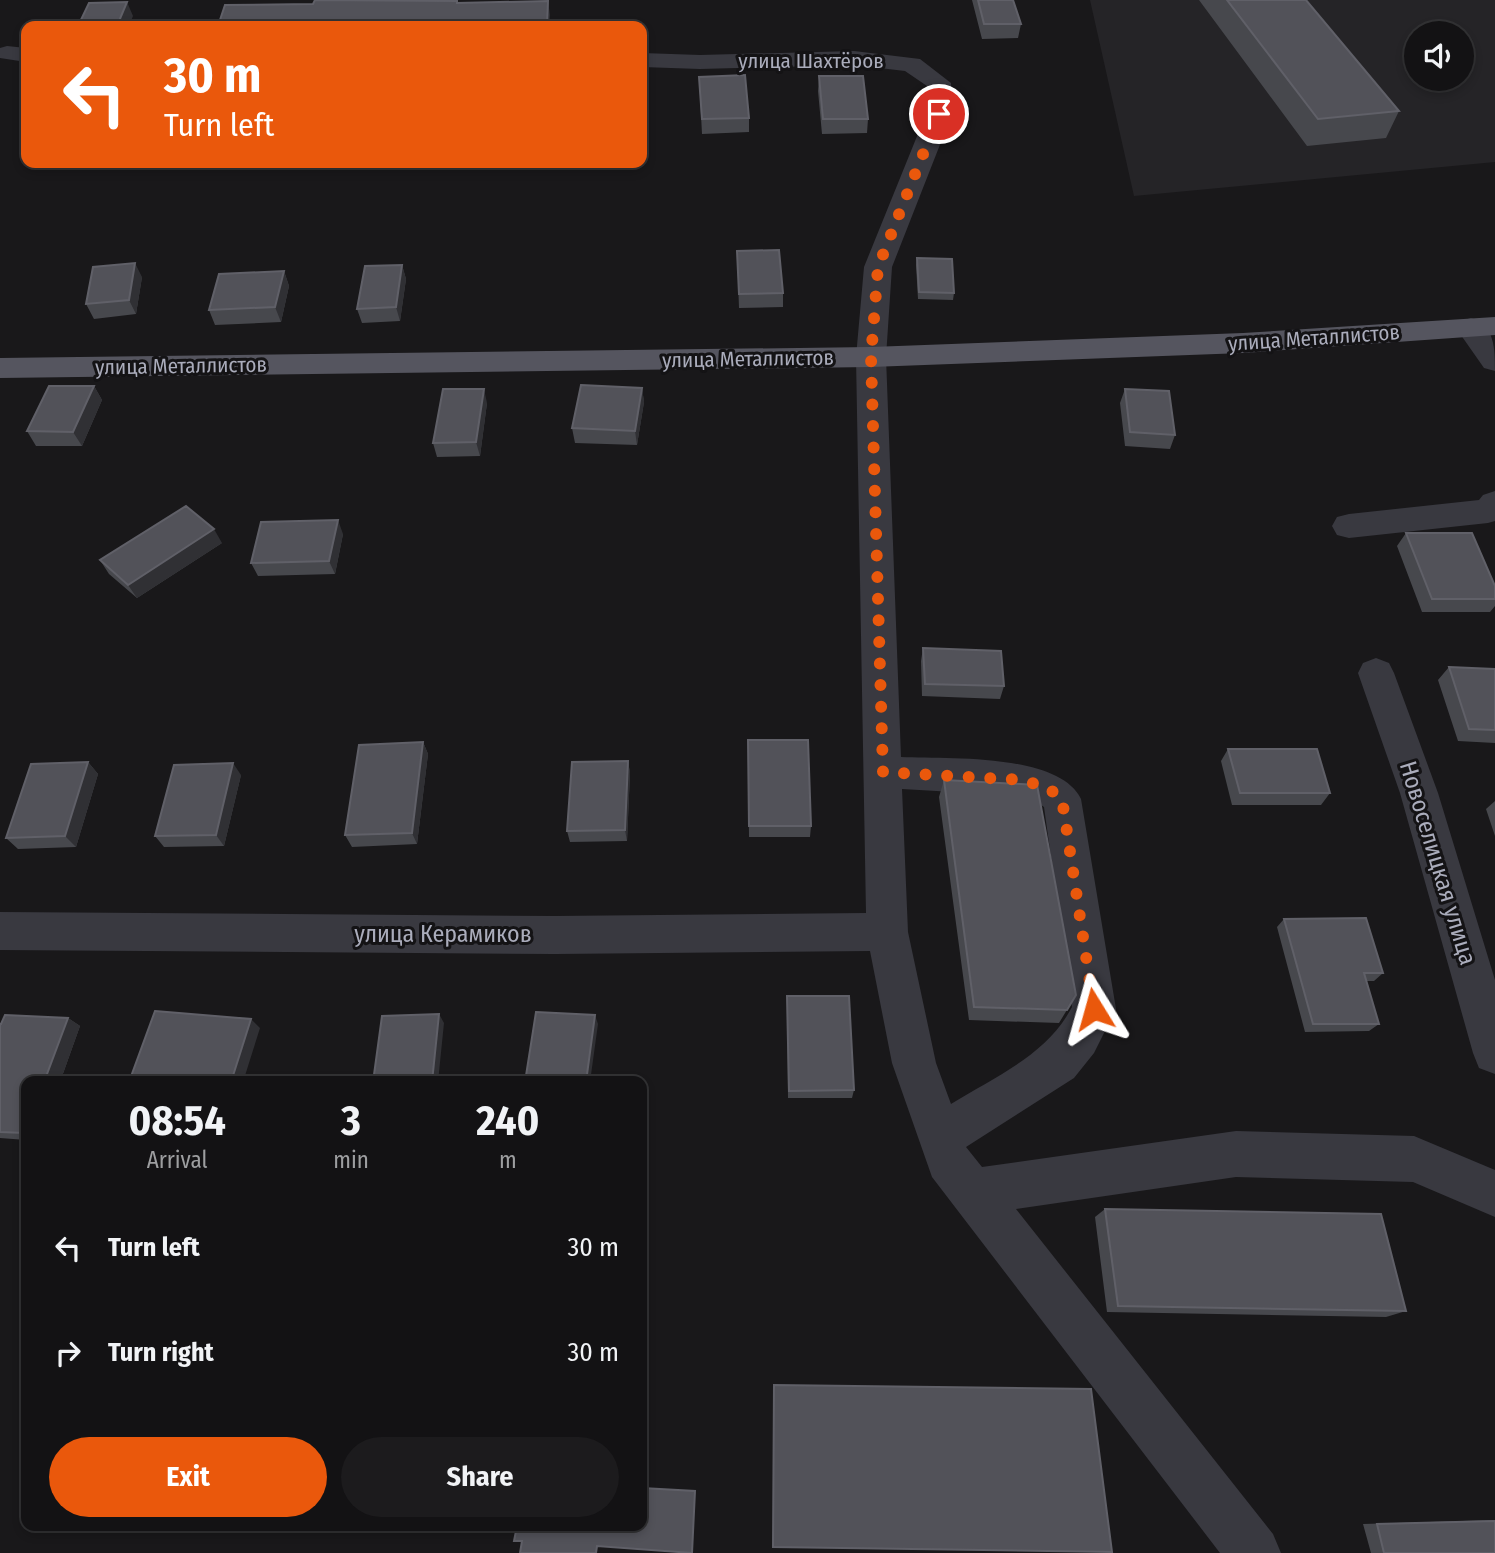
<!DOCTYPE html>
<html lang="en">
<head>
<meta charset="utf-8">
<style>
	:root { --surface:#131214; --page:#1c1b1d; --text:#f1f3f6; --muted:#9d9ea0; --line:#323234; --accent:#ea580c }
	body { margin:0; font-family:"Fira Sans Condensed",sans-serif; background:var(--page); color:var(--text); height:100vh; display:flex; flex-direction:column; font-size:26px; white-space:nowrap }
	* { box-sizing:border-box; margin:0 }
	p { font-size:23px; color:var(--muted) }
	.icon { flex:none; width:38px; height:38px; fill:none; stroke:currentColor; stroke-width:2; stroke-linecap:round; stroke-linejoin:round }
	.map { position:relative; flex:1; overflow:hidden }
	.details { position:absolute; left:21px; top:1076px; width:626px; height:455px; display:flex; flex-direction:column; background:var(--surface); border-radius:14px; box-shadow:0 4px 10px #0003,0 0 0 2px var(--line) }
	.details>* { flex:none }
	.guide { position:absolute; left:21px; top:21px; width:626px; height:147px; border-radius:14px; box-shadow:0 4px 10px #0003,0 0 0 2px var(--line); background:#ea580c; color:#fff; overflow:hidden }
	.controls { position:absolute; left:1404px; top:21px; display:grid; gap:14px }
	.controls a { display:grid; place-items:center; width:70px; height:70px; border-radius:50%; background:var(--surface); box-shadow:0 4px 10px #0003,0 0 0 2px var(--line); font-size:35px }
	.pin { position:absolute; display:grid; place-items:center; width:60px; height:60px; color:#fff; margin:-30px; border:4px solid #fff; border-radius:50%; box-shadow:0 2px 7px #0007 }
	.me { position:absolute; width:77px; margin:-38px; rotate:352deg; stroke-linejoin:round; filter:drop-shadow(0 0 5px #0008) }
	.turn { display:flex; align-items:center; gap:24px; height:147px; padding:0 28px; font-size:32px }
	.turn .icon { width:91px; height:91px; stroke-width:2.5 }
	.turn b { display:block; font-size:49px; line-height:60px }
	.eta { display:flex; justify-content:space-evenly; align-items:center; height:119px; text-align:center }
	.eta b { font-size:42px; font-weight:700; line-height:49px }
	.cta { display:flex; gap:14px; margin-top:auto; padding:14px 28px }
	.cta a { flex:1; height:80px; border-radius:42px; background:var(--accent); color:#fff; font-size:28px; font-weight:700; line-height:80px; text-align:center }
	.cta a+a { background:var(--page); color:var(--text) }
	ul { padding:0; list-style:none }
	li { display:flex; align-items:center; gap:21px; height:105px; padding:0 28px }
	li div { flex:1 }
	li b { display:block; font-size:26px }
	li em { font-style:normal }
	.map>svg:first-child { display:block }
	.built { fill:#252427; fill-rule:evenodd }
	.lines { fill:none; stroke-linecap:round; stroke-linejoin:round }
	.minor { fill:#393940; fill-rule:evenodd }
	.major { fill:#55555f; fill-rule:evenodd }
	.wall { fill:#47484d }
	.shaded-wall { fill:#303034 }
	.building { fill:#525259; stroke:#606068; stroke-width:2 }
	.route { stroke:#ea580c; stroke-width:12; stroke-dasharray:0 21.6 }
	.labels { text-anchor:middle; stroke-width:6; stroke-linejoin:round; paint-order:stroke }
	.far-street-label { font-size:21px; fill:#aaacbb; stroke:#141315 }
	.street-label { font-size:24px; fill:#aaacbb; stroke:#141315 }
</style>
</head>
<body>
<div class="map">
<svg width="1495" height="1553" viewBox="0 0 1495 1553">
	<rect width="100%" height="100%" fill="#19181a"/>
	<path class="built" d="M1090,0H1495V162L1134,196ZM1416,33H1461V79H1416Z"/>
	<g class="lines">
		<path class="minor" d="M7,46L26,48V62L0,58V48Z
			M854,51L920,59L951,83L952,114L892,267L886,357L901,757C948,759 1059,753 1081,799L1116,1009L1094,1053L1074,1078L966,1147L982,1167L1236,1131L1414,1136L1495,1170V1217L1413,1182L1236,1177L1016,1209L1273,1534L1281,1553H1220L932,1177L892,1063L870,951L555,954L0,950V912L555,916L866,913L856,357L864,267L926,114L927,86L905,71L854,65L700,69L642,67V53L700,55ZM902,789L1022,796L1035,801L1044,807L1072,1007C1047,1055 996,1076 951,1104L936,1063L908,932Z
			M1471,318C1495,325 1495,349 1495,371L1484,368L1456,328L1461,321Z
			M1495,491V521L1488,523L1349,538L1337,535L1332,526L1337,517L1349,514L1479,500L1483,495Z
			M1376,658L1389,663L1394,673L1438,793L1495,980V1074L1479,1068L1473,1053L1400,793L1358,673L1363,663Z"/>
		<path class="major" d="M1495,317V335L1243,353L871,367L0,378V358L871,347L1243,333Z"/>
	</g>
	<path class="wall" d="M972,0H1013L1021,24L1018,38L982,39Z
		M1199,0H1306L1399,111L1386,138L1307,146Z
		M819,76L868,119L867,133L822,134L818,91Z
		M699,77L749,118V132L702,134Z
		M737,251L783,293V307L739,308Z
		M917,258L954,293L953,300L918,299L916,265Z
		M402,265L406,279L400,321L362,323L357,309Z
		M284,271L289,286L281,322L215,325L209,310Z
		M142,277L136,314L94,319L86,304Z
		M94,386L102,400L82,446H36L27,431Z
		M642,388L644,402L637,445L575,443L572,428Z
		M1125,389L1175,435L1170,449L1125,446L1120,403Z
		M487,403L480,456L437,457L433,443Z
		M1406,533L1495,586V606L1490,612H1422L1397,546Z
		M343,534L335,574L258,576L251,563Z
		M222,543L137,598L109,574L100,560Z
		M923,648L1004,686L1000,699L922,696L921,661Z
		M1449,667L1495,669V743L1458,741L1438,680Z
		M748,740L811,826L810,837H749Z
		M423,742L428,754L417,844L352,847L345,835Z
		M1228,749L1330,793L1321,805H1232L1221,761Z
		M628,761L630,773L627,841L570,842L567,831Z
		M88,762L98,774L76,847L18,849L6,838Z
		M241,775L224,846L164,847L155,836Z
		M944,780L1076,995L1059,1023L969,1020L939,797Z
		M1495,801V836L1486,809Z
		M1284,919L1383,973L1374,981H1366L1379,1024L1369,1031L1305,1032L1277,927Z
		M787,996L854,1090L852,1098H788Z
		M68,1018L80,1026L60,1082H26V1140L0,1138V1024Z
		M1105,1209L1406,1311L1386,1317L1107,1312L1095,1217Z
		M1495,1520V1553H1371L1363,1524Z"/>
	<path class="shaded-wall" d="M548,1L550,15L549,26H547Z
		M127,2L133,16L129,26H117Z
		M135,263L142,277L136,314L129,300Z
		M402,265L406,279L400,321L396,307Z
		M284,271L289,286L281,322L275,307Z
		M94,386L102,400L82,446L73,432Z
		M642,388L644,402L637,445L635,431Z
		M484,389L487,403L480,456L476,442Z
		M338,520L343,534L335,574L329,561Z
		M214,529L222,543L137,598L128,585Z
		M423,742L428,754L417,844L412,833Z
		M628,761L630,773L627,841L625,830Z
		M88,762L98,774L76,847L65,836Z
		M233,763L241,775L224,846L216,835Z
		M439,1014L444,1023L438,1082H432Z
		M595,1015L598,1024L590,1082H586Z
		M68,1018L80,1026L60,1082H44Z
		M251,1019L260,1028L243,1082H231Z"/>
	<path class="building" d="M315,0L457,1V3L548,1L547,26H218L225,5L313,4Z
		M978,0H1013L1021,24H984Z
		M1227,0H1306L1399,111L1318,119Z
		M127,2L117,26H78L89,3Z
		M745,75L749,118L702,119L699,77Z
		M819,76H863L868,119H823Z
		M779,250L783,293L739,294L737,251Z
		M917,258L952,259L954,293L919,292Z
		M135,263L129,300L86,304L93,267Z
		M402,265L396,307L357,309L365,266Z
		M284,271L275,307L209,310L219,274Z
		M581,385L642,388L635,431L572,428Z
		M49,386H94L73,432L27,431Z
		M443,389H484L476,442L433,443Z
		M1125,389L1169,391L1175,435L1130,432Z
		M186,506L214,529L128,585L100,560Z
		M338,520L329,561L251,563L261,522Z
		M1406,533H1472L1495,586V599H1432Z
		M923,648L1001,651L1004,686L925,684Z
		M1449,667L1495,669V730L1469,729Z
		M748,740H808L811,826H749Z
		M423,742L412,833L345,835L359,745Z
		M1228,749H1317L1330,793H1240Z
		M628,761L625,830L567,831L572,762Z
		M88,762L65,836L6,838L31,764Z
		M233,763L216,835L155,836L174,765Z
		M944,780L1037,785L1076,995L1067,1010L974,1007Z
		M1366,918L1383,973H1364L1379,1024H1313L1284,919Z
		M787,996H849L854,1090L789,1091Z
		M155,1011L251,1019L231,1082H129Z
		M536,1012L595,1015L586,1082H525Z
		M439,1014L432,1082H373L382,1016Z
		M5,1015L68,1018L44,1082H26V1130L25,1133L0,1132V1024H1Z
		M1105,1209L1381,1214L1406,1311L1118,1306Z
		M774,1385L1091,1389L1112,1552L773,1547Z
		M642,1488L695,1491L692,1553L597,1546L596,1553H520L522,1541H514L517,1526H642Z
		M1495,1521V1553H1384L1377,1524Z"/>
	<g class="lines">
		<path class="route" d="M939,114L878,267L871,357L883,772L1023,780L1048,788L1062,799L1094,1009"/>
	</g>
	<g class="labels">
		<g class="far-street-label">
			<text x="811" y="68">улица Шахтёров</text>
			<text transform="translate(1314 338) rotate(-4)" y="7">улица Металлистов</text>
			<text transform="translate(748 359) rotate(-1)" y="7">улица Металлистов</text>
			<text transform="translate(181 366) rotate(-1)" y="7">улица Металлистов</text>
		</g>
		<g class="street-label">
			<text transform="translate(1438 863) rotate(73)" y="8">Новоселицкая улица</text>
			<text x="443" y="942">улица Керамиков</text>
		</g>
	</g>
</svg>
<div class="controls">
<a><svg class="icon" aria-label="sound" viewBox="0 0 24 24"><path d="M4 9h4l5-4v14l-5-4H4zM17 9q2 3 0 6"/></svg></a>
</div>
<div class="pin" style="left:939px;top:114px;background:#d93025"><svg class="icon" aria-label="arrive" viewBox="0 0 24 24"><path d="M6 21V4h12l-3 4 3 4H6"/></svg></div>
<svg class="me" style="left:1094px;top:1009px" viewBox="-20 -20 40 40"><path d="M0-17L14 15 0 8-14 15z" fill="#ea580c" stroke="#fff" stroke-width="4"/></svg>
<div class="guide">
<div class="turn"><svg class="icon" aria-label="left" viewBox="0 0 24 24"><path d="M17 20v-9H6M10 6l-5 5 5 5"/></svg><div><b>30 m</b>Turn left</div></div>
</div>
<section class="details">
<div class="eta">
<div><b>08:54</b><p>Arrival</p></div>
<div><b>3</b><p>min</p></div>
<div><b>240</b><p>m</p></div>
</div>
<ul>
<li><svg class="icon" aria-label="left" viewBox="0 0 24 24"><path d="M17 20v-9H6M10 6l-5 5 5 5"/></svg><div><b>Turn left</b></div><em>30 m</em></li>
<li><svg class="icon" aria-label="right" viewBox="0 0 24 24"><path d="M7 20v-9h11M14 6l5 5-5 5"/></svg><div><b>Turn right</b></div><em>30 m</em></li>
</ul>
<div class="cta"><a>Exit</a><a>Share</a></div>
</section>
</div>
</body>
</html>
